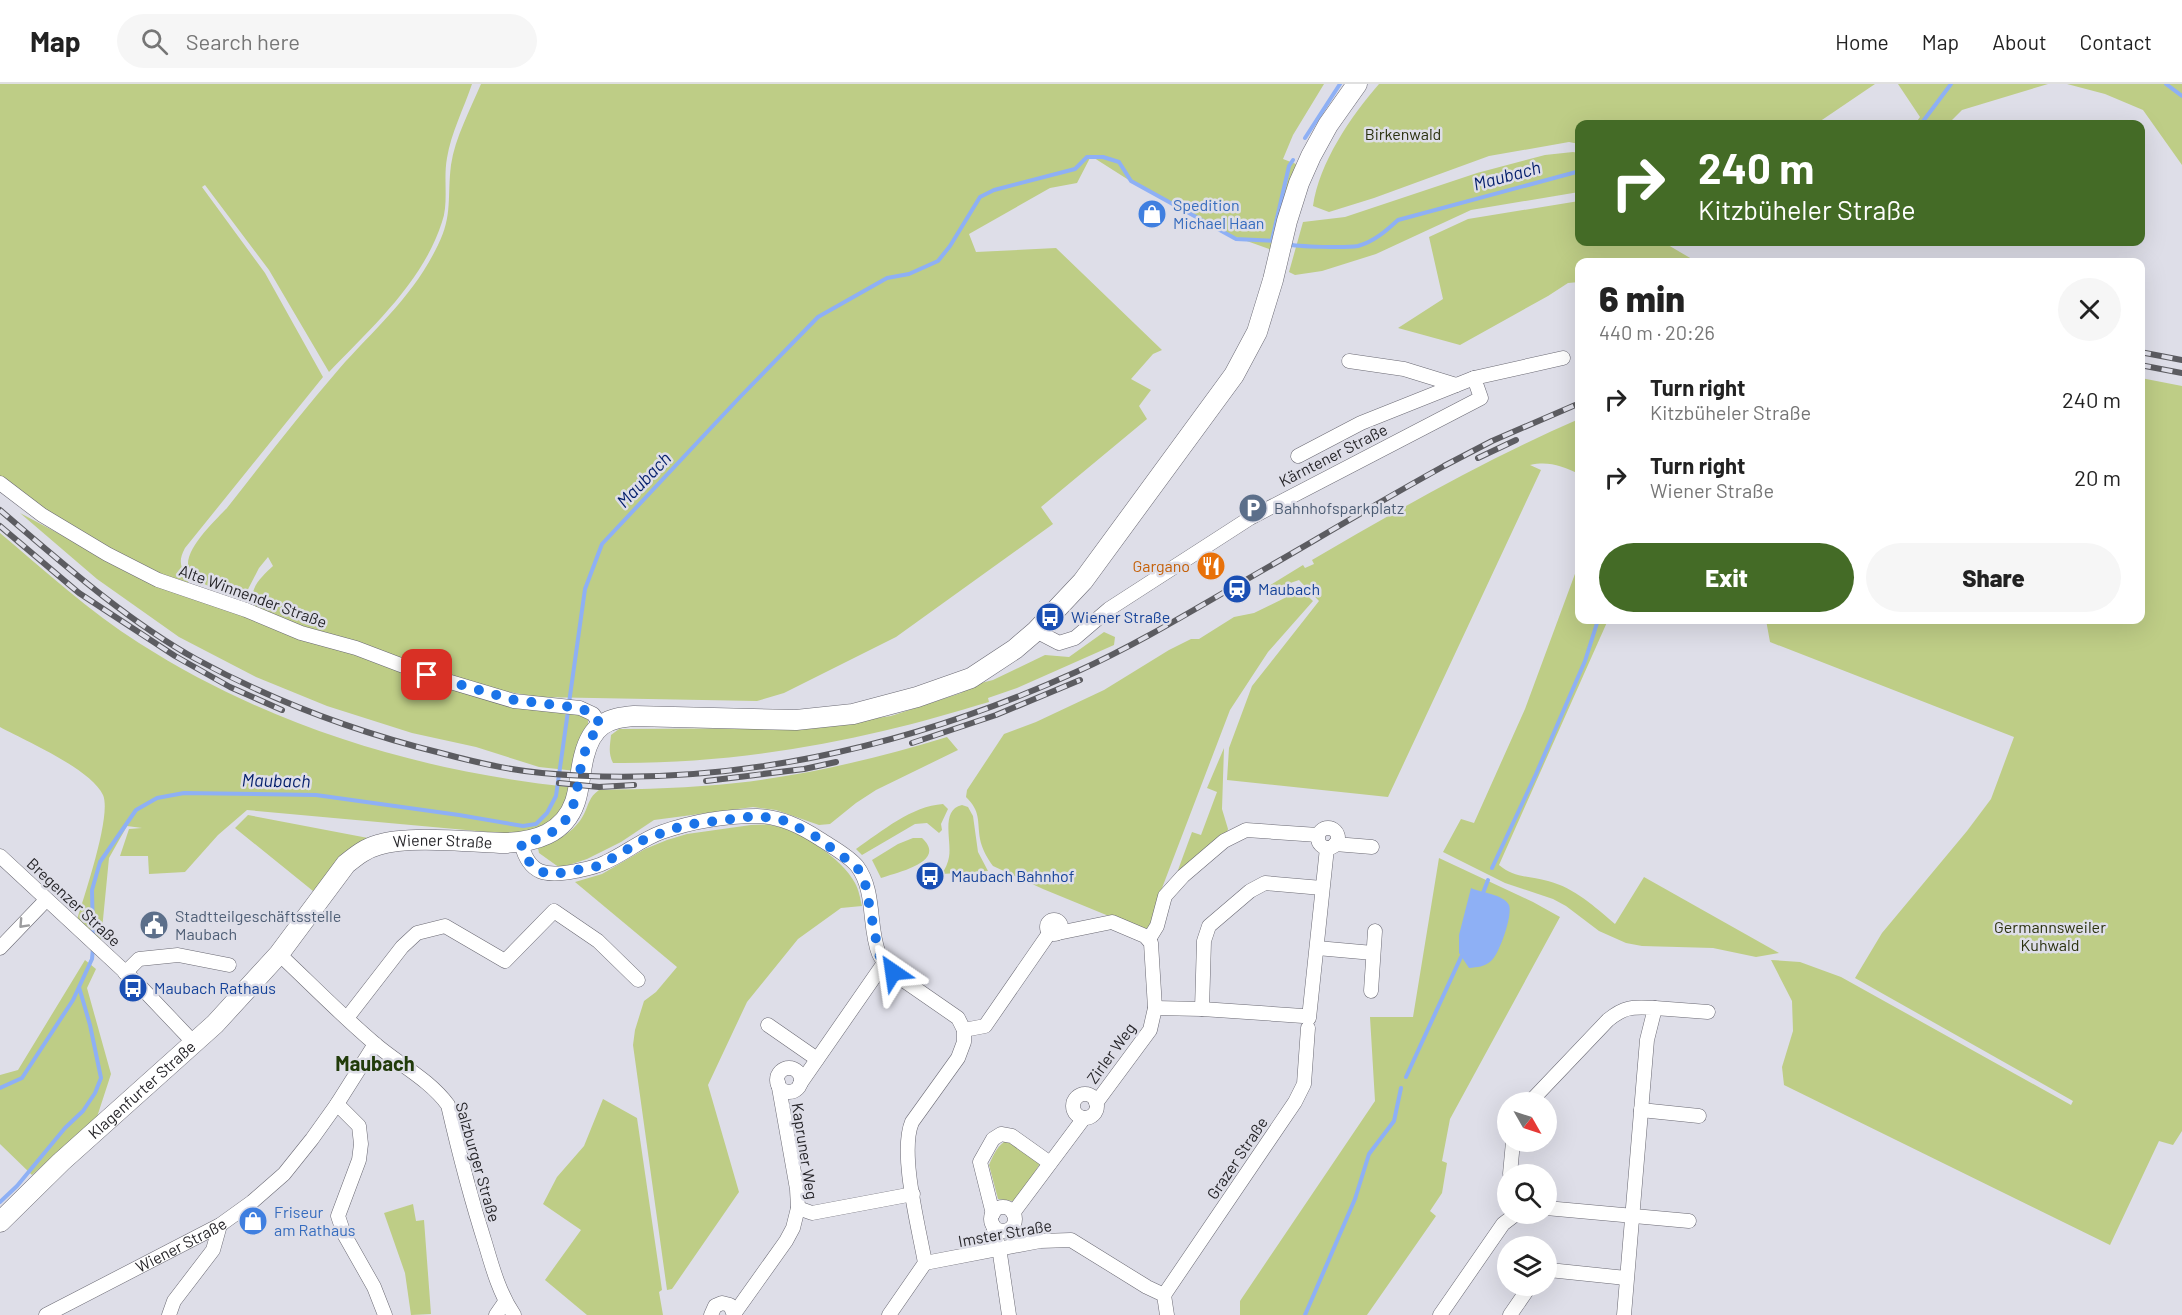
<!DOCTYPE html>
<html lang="en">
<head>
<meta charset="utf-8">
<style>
	:root { --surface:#fff; --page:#f6f6f6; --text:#222; --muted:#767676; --line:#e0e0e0; --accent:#446b26 }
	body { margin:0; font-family:Barlow,sans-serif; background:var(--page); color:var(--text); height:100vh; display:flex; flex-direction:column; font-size:22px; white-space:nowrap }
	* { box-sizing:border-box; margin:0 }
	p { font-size:20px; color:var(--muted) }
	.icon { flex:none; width:33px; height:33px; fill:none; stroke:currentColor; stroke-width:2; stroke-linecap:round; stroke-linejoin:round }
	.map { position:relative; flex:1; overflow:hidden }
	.sheet { position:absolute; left:1575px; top:174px; width:570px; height:366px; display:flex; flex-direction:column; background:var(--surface); border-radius:12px; box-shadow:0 6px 24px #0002 }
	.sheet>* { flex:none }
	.hud { position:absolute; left:1575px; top:36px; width:570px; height:126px; border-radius:12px; box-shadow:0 6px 24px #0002; background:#446b26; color:#fff; overflow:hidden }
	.needle { width:39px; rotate:129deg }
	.buttons { position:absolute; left:1497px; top:1008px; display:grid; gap:12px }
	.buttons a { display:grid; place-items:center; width:60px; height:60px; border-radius:50%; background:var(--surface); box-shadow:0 6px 24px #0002; font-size:30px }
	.pin { position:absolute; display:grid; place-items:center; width:51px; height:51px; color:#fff; margin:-26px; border-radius:12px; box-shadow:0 3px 9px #0006 }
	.me { position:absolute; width:66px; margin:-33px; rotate:328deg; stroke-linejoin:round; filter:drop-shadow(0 0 4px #0008) }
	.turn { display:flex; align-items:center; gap:21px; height:126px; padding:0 24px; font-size:27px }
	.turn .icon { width:78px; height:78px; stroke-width:2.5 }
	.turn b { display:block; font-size:42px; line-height:51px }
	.round { display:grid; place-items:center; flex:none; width:63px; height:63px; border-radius:32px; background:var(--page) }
	.head { display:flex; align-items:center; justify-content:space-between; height:102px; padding:0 24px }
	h1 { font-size:36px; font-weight:800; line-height:45px }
	.button { display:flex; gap:12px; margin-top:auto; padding:12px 24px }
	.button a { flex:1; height:69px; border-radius:36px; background:var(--accent); color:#fff; font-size:24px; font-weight:800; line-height:69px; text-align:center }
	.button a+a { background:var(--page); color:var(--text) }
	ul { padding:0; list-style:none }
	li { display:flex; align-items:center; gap:18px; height:78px; padding:0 24px }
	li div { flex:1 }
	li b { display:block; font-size:22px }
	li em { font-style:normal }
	header { display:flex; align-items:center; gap:36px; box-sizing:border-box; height:84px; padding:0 30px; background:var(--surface); border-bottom:2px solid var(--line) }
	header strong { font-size:28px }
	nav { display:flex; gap:33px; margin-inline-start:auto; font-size:21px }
	.search { width:420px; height:54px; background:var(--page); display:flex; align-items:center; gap:15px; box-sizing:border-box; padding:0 21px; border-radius:33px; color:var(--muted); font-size:22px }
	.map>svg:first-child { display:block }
	.green { fill:#becd86 }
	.water { fill:#8eb0f5 }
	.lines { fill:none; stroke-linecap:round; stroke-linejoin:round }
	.stream { stroke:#8eb0f5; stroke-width:4 }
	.street-casing { stroke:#6a6973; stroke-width:15 }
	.secondary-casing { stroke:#6a6973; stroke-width:21 }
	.street { stroke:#fff; stroke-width:14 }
	.secondary { stroke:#fff; stroke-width:20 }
	.rail-casing { stroke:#5c5c61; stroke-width:6 }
	.rail { stroke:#dedee8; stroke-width:4; stroke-dasharray:11; stroke-linecap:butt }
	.oneway { stroke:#9d9d9f }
	.route { stroke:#1a73e8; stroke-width:10; stroke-dasharray:0 18 }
	.labels { text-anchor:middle; stroke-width:5; stroke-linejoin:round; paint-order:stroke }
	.park-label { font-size:16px; fill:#2a310e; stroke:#dedee8 }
	.shop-label { font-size:16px; fill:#366cbe; stroke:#dedee8; text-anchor:start }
	.street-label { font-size:16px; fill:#262529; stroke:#dedee8 }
	.service-label { font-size:16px; fill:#4e5e75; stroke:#dedee8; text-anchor:start }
	.food-label { font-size:16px; fill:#c56008; stroke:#dedee8; text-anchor:end }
	.transit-label { font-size:16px; fill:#164399; stroke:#dedee8; text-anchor:start }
	.water-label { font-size:18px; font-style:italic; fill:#041f6c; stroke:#dedee8 }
	.quarter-label { font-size:20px; font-weight:bold; fill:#213b0a; stroke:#dedee8 }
</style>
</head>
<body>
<header>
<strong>Map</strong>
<div class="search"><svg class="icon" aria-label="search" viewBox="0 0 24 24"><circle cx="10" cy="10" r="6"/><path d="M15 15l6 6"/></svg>Search here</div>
<nav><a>Home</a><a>Map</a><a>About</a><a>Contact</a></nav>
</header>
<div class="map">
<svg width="2182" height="1231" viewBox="0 0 2182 1231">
	<rect width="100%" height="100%" fill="#dedee8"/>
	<path class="green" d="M0,0H472C464,24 451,49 447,74C443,95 449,118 442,138C423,198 371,244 329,288L269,186L205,101L202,103L265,189L323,293L185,464C174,484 188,487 189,503L174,499L45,429L0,393Z
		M481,0H1324L1293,51L1283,75L1296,80L1272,166L1216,146L1135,100L1091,72L1077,99L1050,104L969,150L976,168L1056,164L1162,266L1153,270L1131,295L1151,306L1139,322L1147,335L1041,423L1053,440L896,553L784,609L757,617L539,613C487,606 438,590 389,573C344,558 299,543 256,524C245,508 261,493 273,482L268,473L259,484L243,515C228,509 208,504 195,494C171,476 215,437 227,424C264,377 300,330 339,285C375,244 413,213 438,161C453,131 447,112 451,81C455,54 470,26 481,0Z
		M1379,0H1875L1816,40H1580L1579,60L1569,58L1489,72L1374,114L1329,128L1313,122C1319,79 1351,32 1379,0Z
		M1898,0H2048L1962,26L1948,40H1915L1920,33Z
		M2067,0H2182V81L2143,26L2105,10Z
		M1573,68L1579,69V108L1471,126L1376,170L1322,187L1295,191L1289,188L1303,138L1345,133L1477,89L1545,71Z
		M1579,117L1580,158H1667L1668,161L1697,178H1580L1579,198L1568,199L1548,212L1460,261L1398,244L1443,215L1429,153L1468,135Z
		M2141,294L2182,302V1047L2173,1061L2159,1057L2110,1161L1784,1001L1782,983L1793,947L1792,917L1771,876L1800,878L1841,893L2071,1021L2073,1017L1855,894L1882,849L1967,747L1991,715L2014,653L1770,558L1766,536H2140Z
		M1579,335V390C1562,382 1549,377 1530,381L1541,386L1388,713L1227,696L1229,664L1252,602L1319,517L1299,496L1270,506L1267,503L1303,481L1305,484L1314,480L1312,476C1399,425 1487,375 1579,335Z
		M20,429L103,473L536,625L581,631L588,636V641L576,687L539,683L476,663L412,649L327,622L256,593L179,553L97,495Z
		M0,449C45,487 89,527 139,559C269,642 417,687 569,703C562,738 542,745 510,750L247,726L218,751L185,788L149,790L148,772H120L129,745L142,744L127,742L109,774L101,856L77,836C84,812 112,731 103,711C91,685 26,657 0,643Z
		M1579,479L1580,536H1608L1499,781C1514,794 1530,792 1548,797C1575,804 1595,823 1615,840L1644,793L1779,869L1756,873L1713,864L1642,862L1626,859L1599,847L1566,822L1553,815L1505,799L1443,768L1461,735L1474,739L1525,625Z
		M1301,506L1313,517L1268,568L1230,626L1159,812L1153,839L1147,844H1138L1043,805L993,782C987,774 982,765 980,755C977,736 981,728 966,713L967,706L1004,650L1036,638L1104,606L1169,566L1191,555H1199L1234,533L1254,529Z
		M1104,548L1115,553L1114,561L1017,604L988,614L989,618C954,628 919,639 883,647C795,668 704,680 613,679C608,669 610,662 611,651L619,645L810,644L891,632L961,609L973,601L993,596L1045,571L1069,573Z
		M947,653L958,666L876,706L856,719L830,740L819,741L776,726L753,723L654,736L621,758L587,775L560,784L539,769L538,764C556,758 575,748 584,730C589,720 589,713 599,706C644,705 691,704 736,699C808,691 878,674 947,653Z
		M1224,664L1222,725L1228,745L1227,749L1181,789L1178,786L1192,748L1201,751L1217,708L1207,704Z
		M943,720L948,725L941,740L942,746L939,749L927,739L915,740L862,771L856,765C882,747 912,722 943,720Z
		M962,721L968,723L973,732L978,768L988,787L942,790C945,785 948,779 949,773C952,757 940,726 962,721Z
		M248,731L368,754L342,772L313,807L235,744Z
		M751,741C757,741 764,740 770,741C797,744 843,775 855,799C859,806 860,814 862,822L841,824L798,855L747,918L708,1001L739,1108L672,1205L667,1206L633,961L635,946L644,917L656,908L677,883L575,798L602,790L645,765L667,756L687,750Z
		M913,754H922C948,778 897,788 881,794L872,776L898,760Z
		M1439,774L1533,818L1560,833L1450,1035L1442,1077L1447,1079L1442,1109L1430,1127L1436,1132L1367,1231H1240V1217L1375,1017L1370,933H1413Z
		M85,876L96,885L87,904L111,990L97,1033L32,1091L0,1060V991L18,986Z
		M603,1015L637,1034L662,1206L659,1208L663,1231H587L545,1196L581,1146L543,1120L557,1093L584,1062Z
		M1012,1055L1041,1078L1020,1112L1013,1117L998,1115L989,1081C994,1070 999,1057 1012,1055Z
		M413,1120L416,1137L424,1136L431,1230L411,1231L405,1189L384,1129Z"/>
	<path class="water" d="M1471,804C1482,809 1503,810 1509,821C1513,831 1499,871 1491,877C1484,883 1478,883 1469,884L1459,869V851Z"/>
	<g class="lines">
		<path class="stream" d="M2166,0L2182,12
			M1921,40L1951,0
			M1305,54L1340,0
			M1272,156L1289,82L1293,76
			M1286,160C1299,163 1346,164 1358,162C1374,158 1387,146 1398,136L1580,87
			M569,619L585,505L602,460L740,313L818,233L887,194L909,190L938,177L950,162L980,113L994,106L1075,85L1087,73H1103L1119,78L1131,97L1236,155L1276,157
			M1492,784L1536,690L1585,577L1598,536
			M1483,809L1488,796
			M93,854L92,806L100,778L136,726L157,714L184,709L316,711L459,731L523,742L536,740L547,729L556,712L568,627
			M1406,993L1461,873
			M0,1004L22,994L73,916L92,875L93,864
			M0,1118L17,1102L65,1044L83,1027L95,1009L101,994L90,941L79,903
			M1305,1231L1355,1115L1369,1070L1394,1037L1401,1004"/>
		<g class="street-casing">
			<g id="street">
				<path d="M1349,277L1404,285L1456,301"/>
				<path d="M1298,372L1361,339L1474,294"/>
				<path d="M0,399L42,431L107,470L158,496L246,526L301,549L356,564L427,591L514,617L580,624L593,630L601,641"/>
				<path d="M1036,547L1059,559L1075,554L1109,525L1250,434L1481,314L1474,294L1563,274"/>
				<circle cx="1328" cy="754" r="10"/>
				<path d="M521,759C529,791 546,793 576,787C586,785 597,783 606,778C626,769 642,755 662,748C691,738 726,732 757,732C781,733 800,742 820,755C832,763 848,771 857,782C876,807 868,843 879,870C882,877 888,883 893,889L958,934L964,946V958L958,974L912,1038C899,1069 919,1144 925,1179L889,1231"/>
				<path d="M1335,760L1372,763"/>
				<path d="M0,772L137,899L194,959"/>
				<circle cx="1054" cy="843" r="7"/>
				<path d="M1058,849L1112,838L1145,852L1151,859L1155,924L1150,946L1096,1019"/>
				<path d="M1149,855L1157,842L1165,812L1183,792L1224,757L1246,746L1318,751"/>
				<path d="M0,864L46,816"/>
				<path d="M1317,864L1373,869"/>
				<path d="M279,870C311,900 341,931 374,959C398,980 429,995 448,1021C459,1069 471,1115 486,1162C493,1186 500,1210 514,1231"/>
				<path d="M125,889L139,875L178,871L229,881"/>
				<path d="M1371,907L1375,847"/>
				<path d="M1155,924L1202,925L1303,932"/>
				<path d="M1655,924L1708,928"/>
				<path d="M1202,925L1204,857L1209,842L1250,807L1265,799L1322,804"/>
				<path d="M347,934L402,863L417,849L445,842L505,877L554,827L598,857L638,896"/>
				<path d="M1309,934L1327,764"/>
				<path d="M768,941L817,975"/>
				<path d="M964,946L985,942L1050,848"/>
				<circle cx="789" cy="996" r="12"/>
				<path d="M800,1000L884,879"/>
				<circle cx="1085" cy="1022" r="12"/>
				<path d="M1530,1018L1608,936C1625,922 1633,923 1655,924L1647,956L1624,1231"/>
				<path d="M337,1020L359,1042L361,1060L359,1076L338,1132L344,1150L374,1203L385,1231"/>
				<path d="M1641,1026L1699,1032"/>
				<path d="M1510,1090L1513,1058"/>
				<circle cx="1003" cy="1135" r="12"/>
				<path d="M798,1124L812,1129L913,1110"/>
				<path d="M1546,1124L1689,1137"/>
				<path d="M1013,1129L1084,1034"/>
				<path d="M993,1130L980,1078L993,1055L1001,1050L1012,1052L1050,1079"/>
				<path d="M993,1141L1000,1170L1009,1231"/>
				<path d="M925,1179L1040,1157L1071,1156L1147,1203L1164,1211L1167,1231"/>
				<path d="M1546,1187L1549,1186L1626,1194"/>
				<path d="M1164,1211L1295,1018L1304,1000L1308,944"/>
				<path d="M734,1230L786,1157L793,1144L798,1124L797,1105L778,998"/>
				<path id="s1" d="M46,1231L220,1141L252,1118L284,1090L312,1055L337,1020L375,960"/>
				<path d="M169,1231L174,1217L213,1166L220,1141"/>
				<path d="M496,1231L505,1218"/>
				<path d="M711,1231L715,1222L722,1219L730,1221L734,1231"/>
				<path d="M1440,1231L1503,1140L1516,1130"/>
				<path d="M1510,1231L1530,1202"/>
			</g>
		</g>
		<g class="secondary-casing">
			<g id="secondary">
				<path id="s2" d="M0,1138L61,1078L215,940L279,870L346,780C356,772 366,764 378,761C408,751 471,758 504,759C535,758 564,750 575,718C580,703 580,687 584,672C587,660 592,648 602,641C612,634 623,633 634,632L796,636L853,630L917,613L971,594L1015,565L1036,547L1083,497L1234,291L1257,248L1273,196L1287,137L1299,99L1311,72L1328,41L1357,0"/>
			</g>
		</g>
		<use href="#street" class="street"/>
		<use href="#secondary" class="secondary"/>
		<g class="rail-casing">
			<path id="rail" d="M2140,268L2182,276
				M2140,281L2182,289
				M1478,374L1516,356
				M0,426C61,478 126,536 196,575C273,617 356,648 441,669C474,678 508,686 542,689C725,706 910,663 1076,588C1127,565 1175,537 1223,509C1297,467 1370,423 1444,382L1492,357L1580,319
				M0,442L79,509L175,572L230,603L282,626
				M912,659L996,631L1080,596
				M706,697L804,685L836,678
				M559,699L599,703L634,701"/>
		</g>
		<use href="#rail" class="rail"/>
	</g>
	<defs><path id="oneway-chevron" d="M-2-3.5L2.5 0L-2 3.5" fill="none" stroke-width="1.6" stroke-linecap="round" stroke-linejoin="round" transform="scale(1.5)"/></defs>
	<use class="oneway" href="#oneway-chevron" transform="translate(23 840) rotate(133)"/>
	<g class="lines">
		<path class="route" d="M427,591L514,616L580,624L593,630L601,641C560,684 602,744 521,759L523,769L533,783L547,790H555L599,782L645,755L685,741L756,732L780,735L812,750L856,782L864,794L879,871L893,888"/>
	</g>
	<defs>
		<g id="shop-disc" transform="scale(1.5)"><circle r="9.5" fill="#3f7fe0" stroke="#dedee8"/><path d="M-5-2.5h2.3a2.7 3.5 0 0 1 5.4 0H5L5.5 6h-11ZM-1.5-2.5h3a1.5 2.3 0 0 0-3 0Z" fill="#fff"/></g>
		<g id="parking-disc" transform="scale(1.5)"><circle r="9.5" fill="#5c6f8a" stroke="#dedee8"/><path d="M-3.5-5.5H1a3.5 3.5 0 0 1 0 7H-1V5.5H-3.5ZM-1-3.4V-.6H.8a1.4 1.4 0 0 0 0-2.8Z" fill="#fff"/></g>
		<g id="restaurant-disc" transform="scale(1.5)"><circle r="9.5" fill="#e8710a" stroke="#dedee8"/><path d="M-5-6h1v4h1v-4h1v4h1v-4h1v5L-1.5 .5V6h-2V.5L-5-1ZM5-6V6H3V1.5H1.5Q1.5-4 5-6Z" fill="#fff"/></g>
		<g id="station-disc" transform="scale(1.5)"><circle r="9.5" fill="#1a4fb4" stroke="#dedee8"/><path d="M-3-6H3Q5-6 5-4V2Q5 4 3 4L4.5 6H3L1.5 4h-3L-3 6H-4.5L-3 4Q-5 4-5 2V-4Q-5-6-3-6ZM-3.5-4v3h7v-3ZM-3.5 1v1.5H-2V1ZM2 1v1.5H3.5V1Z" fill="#fff"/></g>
		<g id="bus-disc" transform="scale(1.5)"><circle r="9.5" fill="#1a4fb4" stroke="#dedee8"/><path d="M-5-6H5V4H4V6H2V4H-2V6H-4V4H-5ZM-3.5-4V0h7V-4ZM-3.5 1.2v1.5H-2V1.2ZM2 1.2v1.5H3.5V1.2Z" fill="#fff"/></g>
		<g id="civic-disc" transform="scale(1.5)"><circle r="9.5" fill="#5c6f8a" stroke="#dedee8"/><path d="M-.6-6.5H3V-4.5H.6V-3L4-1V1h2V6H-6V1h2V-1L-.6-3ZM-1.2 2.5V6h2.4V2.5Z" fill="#fff"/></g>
	</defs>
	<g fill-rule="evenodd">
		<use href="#shop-disc" x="1152" y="130"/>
		<use href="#parking-disc" x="1253" y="424"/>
		<use href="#restaurant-disc" x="1211" y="482"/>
		<use href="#station-disc" x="1237" y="505"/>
		<use href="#bus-disc" x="1050" y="533"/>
		<use href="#bus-disc" x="930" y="792"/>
		<use href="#civic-disc" x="154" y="841"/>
		<use href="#bus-disc" x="133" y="904"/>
		<use href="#shop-disc" x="253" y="1137"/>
	</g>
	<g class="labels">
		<g class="park-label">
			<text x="1403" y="56">Birkenwald</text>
			<text x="2050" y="849">Germannsweiler<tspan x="2050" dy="18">Kuhwald</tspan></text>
		</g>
		<g class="shop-label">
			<text x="1173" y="127">Spedition<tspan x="1173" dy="18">Michael Haan</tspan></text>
			<text x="274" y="1134">Friseur<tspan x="274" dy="18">am Rathaus</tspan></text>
		</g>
		<g class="street-label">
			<text transform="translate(1333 371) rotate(-27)" y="6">Kärntener Straße</text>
			<text transform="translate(253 512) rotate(20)" y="6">Alte Winnender Straße</text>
			<text dy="6" stroke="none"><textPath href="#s2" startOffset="602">Wiener Straße</textPath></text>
			<text transform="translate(74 818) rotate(43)" y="6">Bregenzer Straße</text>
			<text transform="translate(1111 969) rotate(-54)" y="6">Zirler Weg</text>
			<text dy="6" stroke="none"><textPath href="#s2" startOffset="194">Klagenfurter Straße</textPath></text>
			<text transform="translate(805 1067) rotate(81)" y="6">Kapruner Weg</text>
			<text transform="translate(1237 1074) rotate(-56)" y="6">Grazer Straße</text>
			<text transform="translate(478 1078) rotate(74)" y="6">Salzburger Straße</text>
			<text transform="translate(1005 1149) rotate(-10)" y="6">Imster Straße</text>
			<text dy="6" stroke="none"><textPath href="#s1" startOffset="152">Wiener Straße</textPath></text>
		</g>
		<g class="service-label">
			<text x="1274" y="430">Bahnhofsparkplatz</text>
			<text x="175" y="838">Stadtteilgeschäftsstelle<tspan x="175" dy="18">Maubach</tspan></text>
		</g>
		<g class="food-label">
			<text x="1190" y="488">Gargano</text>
		</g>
		<g class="transit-label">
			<text x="1258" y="511">Maubach</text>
			<text x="1071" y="539">Wiener Straße</text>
			<text x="951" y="798">Maubach Bahnhof</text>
			<text x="154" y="910">Maubach Rathaus</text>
		</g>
		<g class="water-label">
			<text transform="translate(1507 92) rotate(-15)" y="6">Maubach</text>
			<text transform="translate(644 396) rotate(-46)" y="6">Maubach</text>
			<text transform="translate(276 697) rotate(1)" y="6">Maubach</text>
		</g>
		<g class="quarter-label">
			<text x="375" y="987">Maubach</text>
		</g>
	</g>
</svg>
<div class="buttons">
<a><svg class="needle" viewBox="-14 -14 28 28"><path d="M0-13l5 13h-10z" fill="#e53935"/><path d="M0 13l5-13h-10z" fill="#767676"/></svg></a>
<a><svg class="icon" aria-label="search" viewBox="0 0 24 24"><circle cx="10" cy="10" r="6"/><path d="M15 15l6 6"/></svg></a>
<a><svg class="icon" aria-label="layers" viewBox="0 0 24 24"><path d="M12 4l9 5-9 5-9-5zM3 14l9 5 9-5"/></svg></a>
</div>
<div class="pin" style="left:427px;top:591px;background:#d93025"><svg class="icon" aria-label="arrive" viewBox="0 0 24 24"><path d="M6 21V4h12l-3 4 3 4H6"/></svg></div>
<svg class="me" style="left:893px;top:888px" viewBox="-20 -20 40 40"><path d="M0-17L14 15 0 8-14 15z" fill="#1a73e8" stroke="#fff" stroke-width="4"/></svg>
<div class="hud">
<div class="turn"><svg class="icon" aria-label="right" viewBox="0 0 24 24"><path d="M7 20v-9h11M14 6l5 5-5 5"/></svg><div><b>240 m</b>Kitzbüheler Straße</div></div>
</div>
<section class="sheet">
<div class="head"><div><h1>6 min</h1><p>440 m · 20:26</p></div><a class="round"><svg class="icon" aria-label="close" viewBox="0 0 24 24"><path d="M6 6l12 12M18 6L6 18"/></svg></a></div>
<ul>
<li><svg class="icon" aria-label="right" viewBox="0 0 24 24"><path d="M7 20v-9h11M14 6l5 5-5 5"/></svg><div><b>Turn right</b><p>Kitzbüheler Straße</p></div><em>240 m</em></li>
<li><svg class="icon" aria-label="right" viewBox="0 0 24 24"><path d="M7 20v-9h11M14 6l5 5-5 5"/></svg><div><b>Turn right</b><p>Wiener Straße</p></div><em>20 m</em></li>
</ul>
<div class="button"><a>Exit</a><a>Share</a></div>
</section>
</div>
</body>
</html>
